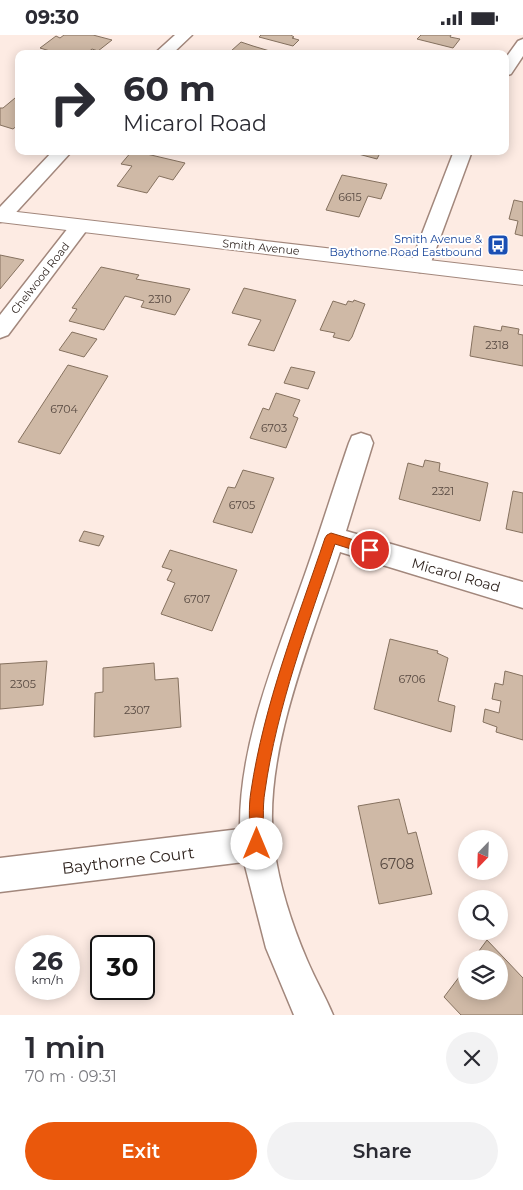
<!DOCTYPE html>
<html lang="en">
<head>
<meta charset="utf-8">
<style>
	:root { --surface:#fff; --page:#f2f2f3; --text:#2b2b33; --muted:#7c7c81; --accent:#ea580c }
	body { margin:0; font-family:Montserrat,sans-serif; background:var(--page); color:var(--text); height:100vh; display:flex; flex-direction:column; font-size:19px; white-space:nowrap }
	* { box-sizing:border-box; margin:0 }
	p { font-size:16px; color:var(--muted) }
	.icon { flex:none; width:28px; height:28px; fill:none; stroke:currentColor; stroke-width:2; stroke-linecap:round; stroke-linejoin:round }
	.map { position:relative; height:980px; overflow:hidden }
	.panel { display:flex; flex-direction:column; background:var(--surface); flex:1 }
	.panel>* { flex:none }
	.top-card { position:absolute; left:15px; top:15px; width:494px; height:105px; border-radius:10px; box-shadow:0 2px 12px #0003; background:#fff; color:var(--text); overflow:hidden }
	.needle { width:32px; rotate:203deg }
	.buttons { position:absolute; left:458px; top:795px; display:grid; gap:10px }
	.buttons a { display:grid; place-items:center; width:50px; height:50px; border-radius:50%; background:var(--surface); box-shadow:0 2px 12px #0003; font-size:25px }
	.speed { position:absolute; left:15px; top:900px; display:flex; gap:10px; font-size:25px; font-weight:700; text-align:center }
	.speed>* { display:grid; place-content:center; width:65px; height:65px; border-radius:50%; background:var(--surface); box-shadow:0 2px 12px #0003; line-height:1 }
	.speed small { font-size:12px; font-weight:400 }
	.speed .limit { border:2px solid #111; border-radius:8px; background:#fff; color:#111 }
	.pin { position:absolute; display:grid; place-items:center; width:42px; height:42px; color:#fff; margin:-21px; border:2px solid #fff; border-radius:50%; box-shadow:0 1px 5px #0007 }
	.me { position:absolute; width:55px; margin:-28px; rotate:0deg; stroke-linejoin:round; filter:drop-shadow(0 0 4px #0008) }
	.turn { display:flex; align-items:center; gap:18px; height:105px; padding:0 25px; font-size:22px }
	.turn .icon { width:65px; height:65px; stroke-width:2.5 }
	.turn b { display:block; font-size:35px; line-height:42px }
	.round { display:grid; place-items:center; flex:none; width:52px; height:52px; border-radius:26px; background:var(--page) }
	.overview { display:flex; align-items:center; justify-content:space-between; height:85px; padding:0 25px }
	h1 { font-size:30px; font-weight:600; line-height:38px }
	.cta { display:flex; gap:10px; margin-top:auto; padding:10px 25px }
	.cta a { flex:1; height:58px; border-radius:30px; background:var(--accent); color:#fff; font-size:20px; font-weight:600; line-height:58px; text-align:center }
	.cta a+a { background:var(--page); color:var(--text) }
	.status { display:flex; justify-content:space-between; align-items:center; height:35px; padding:0 25px; background:var(--surface); direction:ltr }
	.status svg { height:14px; fill:currentColor }
	.map>svg:first-child { display:block }
	.building { fill:#cfb9a6; stroke:#85715f }
	.lines { fill:none; stroke-linecap:round; stroke-linejoin:round }
	.minor-casing { stroke:#a2877c; stroke-width:3 }
	.secondary-casing { stroke:#a2877c; stroke-width:2 }
	.minor { fill:#fff; fill-rule:evenodd }
	.secondary { fill:#fff; fill-rule:evenodd }
	.route { fill:#ea580c; stroke:#983908 }
	.labels { text-anchor:middle; stroke-width:4; stroke-linejoin:round; paint-order:stroke }
	.number-label { font-size:11px; fill:#574941 }
	.far-transit-label { font-size:11px; fill:#164399; stroke:#fff; text-anchor:end }
	.far-street-label { font-size:11px; fill:#2f241f; stroke:#fff }
	.street-label { font-size:14px; fill:#2f241f; stroke:#fff }
	.near-number-label { font-size:14px; fill:#574941 }
	.near-street-label { font-size:16px; fill:#2f241f; stroke:#fff }
</style>
</head>
<body>
<div class="status"><b>09:30</b><svg viewBox="0 0 49 12"><path d="M0 12V9h3v3zM5 12V6h3v6zM10 12V3h3v9zM15 12V0h3v12zM26 1h20v11H26zM47 4h2v5h-2z"/></svg></div>
<div class="map">
<svg width="523" height="980" viewBox="0 0 523 980">
	<rect width="100%" height="100%" fill="#fdebe3"/>
	<path class="building" d="M64,0H93L112,5L98,16L92,14L86,19H60L40,13L56,1L60,3Z
		M261,0H291L294,2L292,3L299,5L293,11L259,2Z
		M421,0H451L450,2L460,4L453,13L417,4Z
		M241,7L253,11L273,17L271,19H241L231,16Z
		M15,63L19,64V89L13,94L0,90V73H3Z
		M132,116H134L185,128L173,145L159,141L147,158L117,151L132,131L121,129Z
		M347,116H381L377,124Z
		M342,140L387,149L381,164L368,161L359,182L326,175Z
		M514,165L523,167V201L515,199L518,186L509,184Z
		M0,220L24,225L0,254Z
		M101,232L139,240L136,244L190,254L175,280L141,272L144,266L125,261L104,295L69,286L77,274L72,273Z
		M244,253L296,265L274,316L248,310L261,285L232,278Z
		M354,265L365,269L352,302L349,306L333,302L335,298L320,295L333,266L346,270L348,266L353,267Z
		M474,291L501,296L502,291L519,294L518,299L523,300V331L470,321Z
		M72,297L97,304L84,322L59,315Z
		M68,330L108,341L60,419L18,407Z
		M291,332L315,337L308,354L284,348Z
		M276,358L300,365L293,381L298,383L286,413L250,403L263,373L269,375Z
		M425,425L440,428L439,436L488,448L480,486L399,464L408,428L423,432Z
		M243,435L274,443L252,498L213,487L228,452L235,453Z
		M513,456L523,458V498L506,494Z
		M84,496L104,501L99,511L79,506Z
		M170,515L237,535L212,596L161,579L175,548L167,545L172,535L162,532Z
		M390,604L438,616L437,618L448,623L438,666L455,671L451,697L374,674Z
		M47,626L43,670L0,674V629Z
		M154,628L155,645L178,643L181,692L94,702L95,658L103,657V633Z
		M505,636L523,641V705L496,697L497,692L483,687L485,674L499,678L501,666L492,664L495,648L503,650Z
		M399,764L408,799L416,797L432,859L379,869L358,771Z
		M487,905L523,943V980H461L444,962L466,933V956H499V924H473Z"/>
	<g class="lines">
		<g class="minor-casing">
			<path id="minor" d="M175,0H192L172,19H154Z
				M523,4V21L511,39L505,41V24L518,6Z
				M53,116H72L9,185L0,187V172Z
				M454,116H472L430,230L427,235L420,237L413,235L410,230Z
				M79,186L86,188L89,192L8,300L0,303V280L72,188Z
				M361,398L370,401L373,408L346,496L523,547V573L340,517C312,603 261,721 274,812C279,850 292,890 307,925C315,944 325,961 333,980H294L266,913L244,827L0,857V823L240,794C239,712 272,632 299,556C317,507 332,457 349,408L352,401Z"/>
		</g>
		<g class="secondary-casing">
			<path id="secondary" d="M0,175L523,236V250L0,187Z"/>
		</g>
		<use href="#minor" class="minor"/>
		<use href="#secondary" class="secondary"/>
	</g>
	<path class="route" d="M331,498L374,511L375,515L374,518L370,520L335,509C308,590 277,671 265,756C262,773 264,792 264,809L262,815L257,817L252,815L250,809C250,792 248,773 251,756C264,669 297,586 325,503L327,500Z"/>
	<defs>
		<g id="bus-square" transform="scale(1.125)"><rect x="-9" y="-9" width="18" height="18" rx="4" fill="#1a4fb4" stroke="#fff"/><path d="M-5-6H5V4H4V6H2V4H-2V6H-4V4H-5ZM-3.5-4V0h7V-4ZM-3.5 1.2v1.5H-2V1.2ZM2 1.2v1.5H3.5V1.2Z" fill="#fff"/></g>
	</defs>
	<g fill-rule="evenodd">
		<use href="#bus-square" x="498" y="210"/>
	</g>
	<g class="labels">
		<g class="number-label">
			<text x="350" y="166">6615</text>
			<text x="160" y="268">2310</text>
			<text x="497" y="314">2318</text>
			<text x="64" y="378">6704</text>
			<text x="274" y="397">6703</text>
			<text x="443" y="460">2321</text>
			<text x="242" y="474">6705</text>
			<text x="197" y="568">6707</text>
			<text x="412" y="648">6706</text>
			<text x="23" y="653">2305</text>
			<text x="137" y="679">2307</text>
		</g>
		<g class="far-transit-label">
			<text x="482" y="208">Smith Avenue &amp;<tspan x="482" dy="13">Baythorne Road Eastbound</tspan></text>
		</g>
		<g class="far-street-label">
			<text transform="translate(261 212) rotate(6)" y="4">Smith Avenue</text>
			<text transform="translate(40 243) rotate(-52)" y="4">Chelwood Road</text>
		</g>
		<g class="street-label">
			<text transform="translate(456 540) rotate(16)" y="5">Micarol Road</text>
		</g>
		<g class="near-number-label">
			<text x="397" y="834">6708</text>
		</g>
		<g class="near-street-label">
			<text transform="translate(128 825) rotate(-7)" y="6">Baythorne Court</text>
		</g>
	</g>
</svg>
<div class="buttons">
<a><svg class="needle" viewBox="-14 -14 28 28"><path d="M0-13l5 13h-10z" fill="#e53935"/><path d="M0 13l5-13h-10z" fill="#7c7c81"/></svg></a>
<a><svg class="icon" aria-label="search" viewBox="0 0 24 24"><circle cx="10" cy="10" r="6"/><path d="M15 15l6 6"/></svg></a>
<a><svg class="icon" aria-label="layers" viewBox="0 0 24 24"><path d="M12 4l9 5-9 5-9-5zM3 14l9 5 9-5"/></svg></a>
</div>
<div class="speed"><div>26<small>km/h</small></div><div class="limit">30</div></div>
<div class="pin" style="left:370px;top:515px;background:#d93025"><svg class="icon" aria-label="arrive" viewBox="0 0 24 24"><path d="M6 21V4h12l-3 4 3 4H6"/></svg></div>
<svg class="me" style="left:257px;top:809px" viewBox="-20 -20 40 40"><circle r="19" fill="#fff"/><path d="M0-13L10 11 0 6-10 11z" fill="#ea580c"/></svg>
<div class="top-card">
<div class="turn"><svg class="icon" aria-label="right" viewBox="0 0 24 24"><path d="M7 20v-9h11M14 6l5 5-5 5"/></svg><div><b>60 m</b>Micarol Road</div></div>
</div>
</div>
<section class="panel">
<div class="overview"><div><h1>1 min</h1><p>70 m · 09:31</p></div><a class="round"><svg class="icon" aria-label="close" viewBox="0 0 24 24"><path d="M6 6l12 12M18 6L6 18"/></svg></a></div>
<div class="cta"><a>Exit</a><a>Share</a></div>
</section>
</body>
</html>
